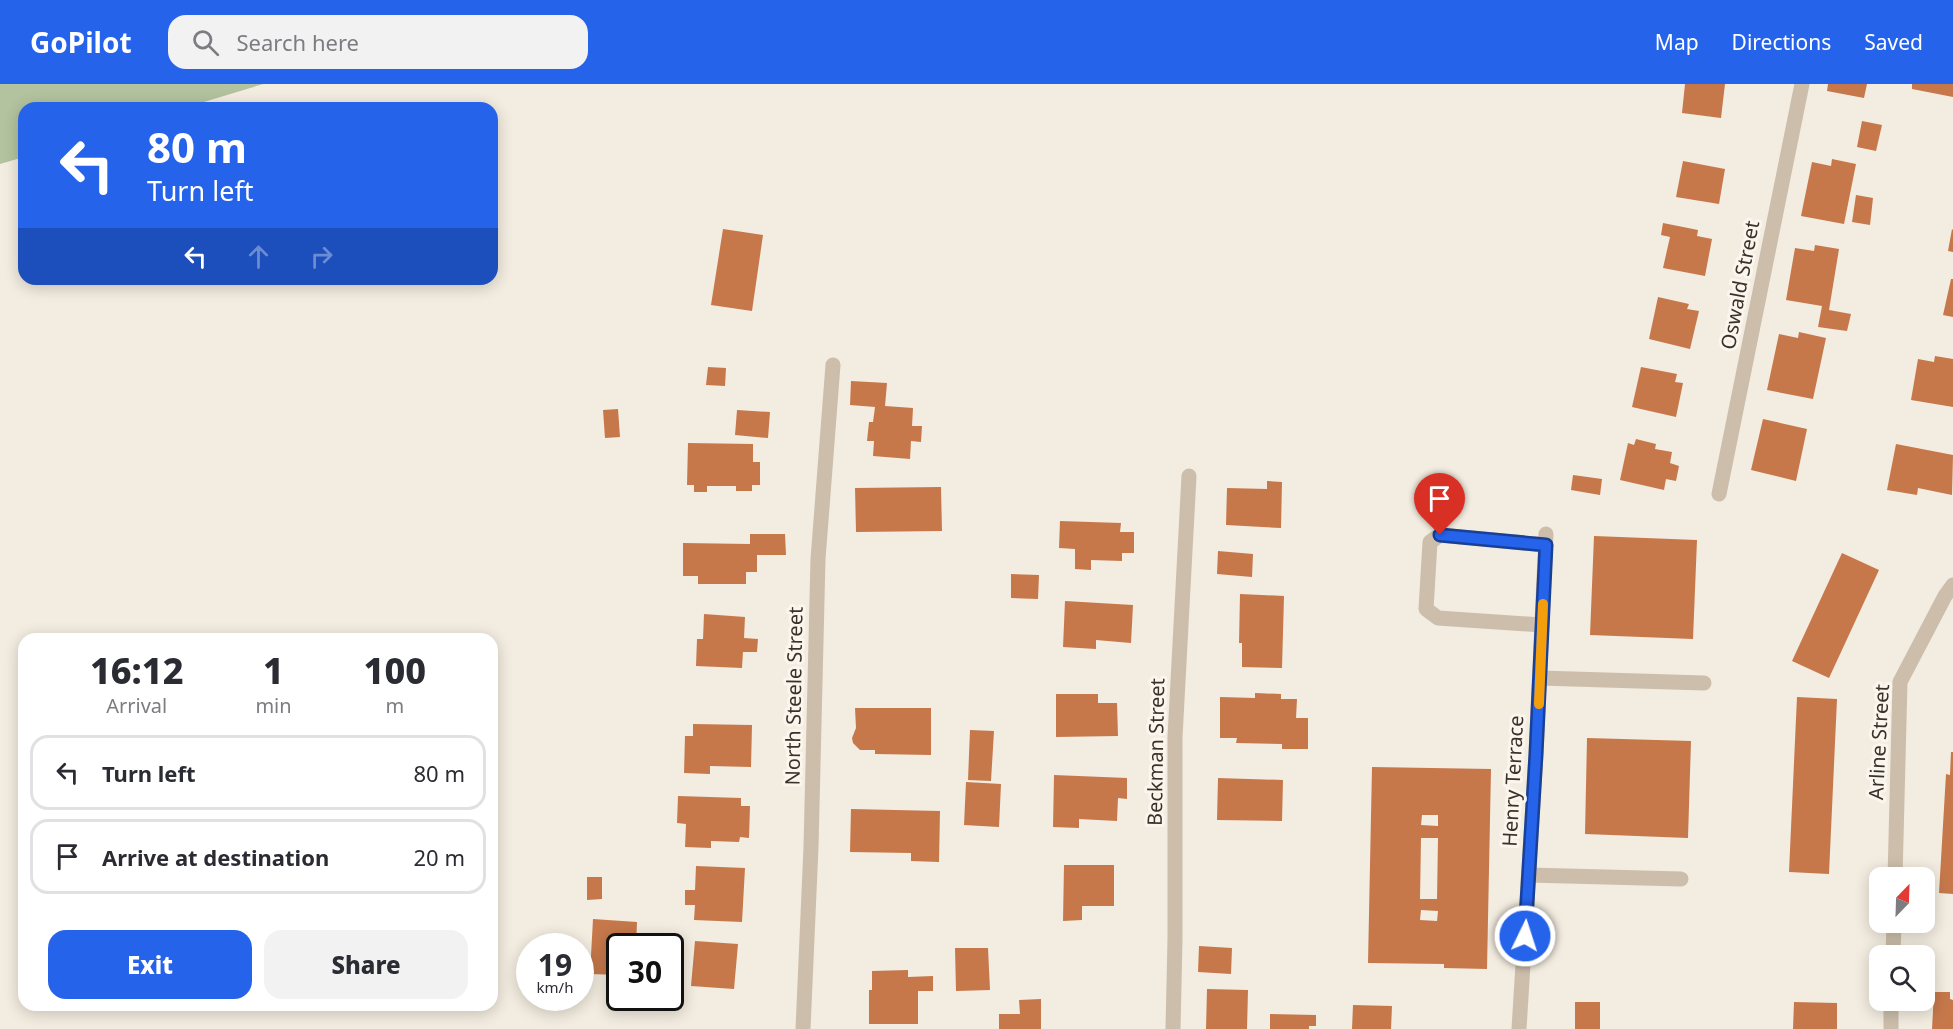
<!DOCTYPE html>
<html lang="en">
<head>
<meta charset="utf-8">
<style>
	:root { --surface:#fff; --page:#f2f2f3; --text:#2b2b33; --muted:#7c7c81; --line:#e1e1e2; --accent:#2563eb }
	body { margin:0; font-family:"Noto Sans",sans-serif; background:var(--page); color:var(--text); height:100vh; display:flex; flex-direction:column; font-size:22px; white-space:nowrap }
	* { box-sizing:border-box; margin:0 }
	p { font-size:20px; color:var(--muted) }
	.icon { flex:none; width:33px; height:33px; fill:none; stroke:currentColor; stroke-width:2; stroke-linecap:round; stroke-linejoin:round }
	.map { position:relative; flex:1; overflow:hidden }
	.side { position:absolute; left:18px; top:549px; width:480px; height:378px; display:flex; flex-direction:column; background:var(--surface); border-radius:18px; box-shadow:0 3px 15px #0003 }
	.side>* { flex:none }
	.guide { position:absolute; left:18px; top:18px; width:480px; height:183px; border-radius:18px; box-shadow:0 3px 15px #0003; background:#2563eb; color:#fff; overflow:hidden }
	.needle { width:39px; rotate:23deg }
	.tools { position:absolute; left:1869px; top:783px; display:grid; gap:12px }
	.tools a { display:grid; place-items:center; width:66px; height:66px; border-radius:12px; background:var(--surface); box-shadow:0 3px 15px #0003; font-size:30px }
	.speed { position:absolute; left:516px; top:849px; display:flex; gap:12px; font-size:30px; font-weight:700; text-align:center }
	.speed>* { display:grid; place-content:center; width:78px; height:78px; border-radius:50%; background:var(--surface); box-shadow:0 3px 15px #0003; line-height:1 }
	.speed small { font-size:15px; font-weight:400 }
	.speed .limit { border:3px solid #111; border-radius:9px; background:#fff; color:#111 }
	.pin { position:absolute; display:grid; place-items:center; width:51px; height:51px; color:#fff; margin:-62px -26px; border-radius:50% 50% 50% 0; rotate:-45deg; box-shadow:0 0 6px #0007 }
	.pin .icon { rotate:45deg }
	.me { position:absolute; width:66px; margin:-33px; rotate:4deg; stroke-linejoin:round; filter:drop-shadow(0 0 4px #0008) }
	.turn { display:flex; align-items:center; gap:21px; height:126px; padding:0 30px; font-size:27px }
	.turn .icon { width:78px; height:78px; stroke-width:2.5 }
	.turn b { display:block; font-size:42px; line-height:51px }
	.lanes { display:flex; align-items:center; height:57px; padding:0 30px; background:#0003; justify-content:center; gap:30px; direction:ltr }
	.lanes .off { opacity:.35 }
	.eta { display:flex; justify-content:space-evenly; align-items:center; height:102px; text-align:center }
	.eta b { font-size:36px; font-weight:800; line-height:42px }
	.button { display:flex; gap:12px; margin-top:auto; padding:12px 30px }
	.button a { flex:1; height:69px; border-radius:18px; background:var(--accent); color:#fff; font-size:24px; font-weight:800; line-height:69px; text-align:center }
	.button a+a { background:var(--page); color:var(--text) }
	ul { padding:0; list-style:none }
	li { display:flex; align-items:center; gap:18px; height:75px; margin:0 12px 9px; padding:0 18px; border:3px solid var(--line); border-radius:18px }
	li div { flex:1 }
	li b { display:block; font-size:22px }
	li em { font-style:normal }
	header { display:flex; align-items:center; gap:36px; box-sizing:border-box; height:84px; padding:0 30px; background:var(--accent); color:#fff }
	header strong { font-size:28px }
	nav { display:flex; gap:33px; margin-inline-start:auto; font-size:21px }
	.search { width:420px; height:54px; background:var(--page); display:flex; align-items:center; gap:15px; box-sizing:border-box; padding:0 21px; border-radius:18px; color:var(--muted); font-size:22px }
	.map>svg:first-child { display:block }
	.green { fill:#b3c39f }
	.building { fill:#c6784b; fill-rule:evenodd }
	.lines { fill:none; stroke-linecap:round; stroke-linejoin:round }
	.minor { stroke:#ccbeab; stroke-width:15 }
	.route-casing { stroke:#184099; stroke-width:15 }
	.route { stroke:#2563eb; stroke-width:10 }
	.slow { stroke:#f59e0b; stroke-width:10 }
	.labels { text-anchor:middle; stroke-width:6; stroke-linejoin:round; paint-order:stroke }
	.street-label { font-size:20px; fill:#3a312a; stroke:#faf6ed }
</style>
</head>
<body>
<header>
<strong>GoPilot</strong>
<div class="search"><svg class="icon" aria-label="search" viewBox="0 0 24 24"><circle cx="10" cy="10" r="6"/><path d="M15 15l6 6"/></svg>Search here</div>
<nav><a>Map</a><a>Directions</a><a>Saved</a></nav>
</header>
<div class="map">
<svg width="1953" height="945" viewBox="0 0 1953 945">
	<rect width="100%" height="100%" fill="#f3ece0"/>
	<path class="green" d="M0,0H263L184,24H24V73L0,80Z"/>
	<path class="building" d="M1685,0H1725L1721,34L1682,29Z
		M1828,0H1867L1864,14L1827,7Z
		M1912,0H1953V13L1912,5Z
		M1862,37L1882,41L1876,67L1857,63Z
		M1832,75L1856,80L1844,140L1801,132L1812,78L1831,82Z
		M1683,77L1725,85L1719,120L1676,113Z
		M1856,111L1873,114L1870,141L1852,138Z
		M1663,139L1698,146L1697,152L1712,155L1705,192L1663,184L1670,153L1661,151Z
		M723,145L763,151L752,227L711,221Z
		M1952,145L1953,146V168L1948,167Z
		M1815,161L1839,165L1829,226L1851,230L1847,247L1818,243L1822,222L1786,216L1795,164L1814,167Z
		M1951,195H1953V233L1943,231Z
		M1658,213L1689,220L1687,225L1699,227L1690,265L1649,255Z
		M1799,248L1826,254L1813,315L1767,306L1779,250L1798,254Z
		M1935,272L1953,275V323L1911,316L1918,275L1934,278Z
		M708,283L726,284L725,302L706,301Z
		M1641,283L1677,290L1675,298L1683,299L1676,333L1632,323Z
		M851,297L887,299L885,322L913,324L912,342H922L921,358L911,357L910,375L873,372L874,357H867L869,338H873L875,323L850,321Z
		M618,325L620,353L605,354L603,326Z
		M737,326L770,328L768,354L735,351Z
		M1763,335L1807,345L1796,397L1751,386Z
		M1636,355L1656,360L1655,365L1672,368L1670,379L1679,382L1676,397L1666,395L1664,406L1620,396L1628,359L1634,361Z
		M688,359L753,360V378H760V401H752V407H736V402H707V408H694V401H687Z
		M1896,360L1953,371L1952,411L1918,404L1917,411L1887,406Z
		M1573,391L1602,395L1600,411L1571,406Z
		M1267,397L1282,398L1281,444L1226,441L1227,404L1267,405Z
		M941,403L942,447L856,448L855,404Z
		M1060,437L1121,439L1120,448H1134V469H1122V477L1091,476V486L1075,485V465L1059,464Z
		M750,450H785L786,471H757V488H746V500H698V492H683V459L750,460Z
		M1594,452L1697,456L1693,555L1590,551Z
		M1218,467L1253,470L1252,493L1217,490Z
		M1842,469L1879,486L1829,594L1792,577Z
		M1011,490L1039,491L1038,515L1011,514Z
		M1240,510L1284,512L1282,584L1242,583V559H1239Z
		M1065,517L1133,521L1131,559L1096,556V565L1063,563Z
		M704,530L745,533L744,554L758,555L757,568H743L742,584L696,582L697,555H703Z
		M1255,609L1281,610V615H1297L1296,634H1308V665H1282V660L1236,659L1237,654H1220V613L1255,614Z
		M1056,610H1098V619H1117L1118,652L1056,653Z
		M1797,613L1837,615L1829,790L1789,788Z
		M855,624H931V671L875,670V666H860L853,659L852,654L856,644Z
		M693,640L752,641L751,683L710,682V690L684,689L685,652H693Z
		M970,646L994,647L991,697L968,696Z
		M1587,654L1691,657L1688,754L1585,750Z
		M1951,668H1953V810L1939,809L1946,690L1950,691Z
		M1372,683L1491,685L1487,885L1444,884V880L1368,879ZM1422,731H1438V742L1421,741ZM1421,754H1438L1437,815H1420ZM1421,826L1438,827L1437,837L1420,836Z
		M1054,691L1127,694V715L1118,714L1117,737L1079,735V744L1053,743Z
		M1218,694L1283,696L1282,737L1217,736Z
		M966,698L1001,700L999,743L964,741Z
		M678,712L741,714V722H750L749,754L740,753L739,758L711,757V764L685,763L686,740L677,739Z
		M851,725L940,727L939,778L911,777V769L850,768Z
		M1064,781H1114V822H1082V836L1063,837Z
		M696,782L745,784L742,838L694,836L695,821H685V806H695Z
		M587,793H602V815L587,816Z
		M593,835L637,838L636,862H620V891L590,890Z
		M695,857L738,860L734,905L691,902Z
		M1199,862L1232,864L1231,890L1198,888Z
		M955,864H988L990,906L956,907Z
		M908,886V893L933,892V907H918V940H869V906H872V887Z
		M1207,905L1248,906L1247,945H1206Z
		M1934,908H1950V915L1953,916V945H1932Z
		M1041,915V945H999V930H1020L1019,916Z
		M1575,918H1600V945H1575Z
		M1794,918L1837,919V945H1793Z
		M1353,921L1392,922L1391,945H1352Z
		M1270,930L1316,931V942H1309V945H1270Z"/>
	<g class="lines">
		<path class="minor" d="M1719,410L1802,0
			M1542,541L1438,534L1426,525L1430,458L1440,451L1546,461
			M1540,594L1704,599
			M1529,791L1681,795
			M1895,794L1900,598L1945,512L1953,501
			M1893,872L1894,838
			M803,945L811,763L818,475L833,281
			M1173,945L1175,855V653L1189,392
			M1519,945L1536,670L1546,450
			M1891,945V916"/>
	</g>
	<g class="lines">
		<g class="route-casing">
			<path id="route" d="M1440,451L1546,461L1536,670L1525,852"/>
		</g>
		<use href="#route" class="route"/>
		<path class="slow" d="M1539,620L1543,520"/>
	</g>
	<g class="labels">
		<g class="street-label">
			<text transform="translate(1740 201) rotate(-79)" y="7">Oswald Street</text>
			<text transform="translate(794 612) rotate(-89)" y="7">North Steele Street</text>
			<text transform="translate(1879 658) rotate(-87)" y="7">Arline Street</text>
			<text transform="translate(1156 668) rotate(-89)" y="7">Beckman Street</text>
			<text transform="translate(1513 697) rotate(-87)" y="7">Henry Terrace</text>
		</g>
	</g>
</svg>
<div class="tools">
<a><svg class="needle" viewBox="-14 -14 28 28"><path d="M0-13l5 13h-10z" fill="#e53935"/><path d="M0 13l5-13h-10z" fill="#7c7c81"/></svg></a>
<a><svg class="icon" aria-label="search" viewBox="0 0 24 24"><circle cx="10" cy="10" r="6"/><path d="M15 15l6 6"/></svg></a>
</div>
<div class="speed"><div>19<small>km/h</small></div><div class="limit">30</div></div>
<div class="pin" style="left:1440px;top:451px;background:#d93025"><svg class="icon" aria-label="arrive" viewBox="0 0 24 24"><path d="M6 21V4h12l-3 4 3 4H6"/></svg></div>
<svg class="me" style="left:1525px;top:852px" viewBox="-20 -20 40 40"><circle r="17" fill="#2563eb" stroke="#fff" stroke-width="3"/><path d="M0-11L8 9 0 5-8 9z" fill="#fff"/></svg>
<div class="guide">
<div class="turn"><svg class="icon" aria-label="left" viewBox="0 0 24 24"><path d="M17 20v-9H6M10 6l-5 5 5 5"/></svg><div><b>80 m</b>Turn left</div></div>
<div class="lanes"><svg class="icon" aria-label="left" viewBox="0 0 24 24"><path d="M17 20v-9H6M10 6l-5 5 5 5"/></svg><svg class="icon off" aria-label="ahead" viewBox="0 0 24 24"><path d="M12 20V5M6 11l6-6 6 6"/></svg><svg class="icon off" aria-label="right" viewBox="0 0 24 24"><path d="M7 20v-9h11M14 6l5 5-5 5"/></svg></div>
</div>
<section class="side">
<div class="eta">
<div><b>16:12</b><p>Arrival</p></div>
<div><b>1</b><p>min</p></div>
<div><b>100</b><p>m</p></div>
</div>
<ul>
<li><svg class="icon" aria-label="left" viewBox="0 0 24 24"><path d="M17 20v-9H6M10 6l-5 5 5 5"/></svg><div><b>Turn left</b></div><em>80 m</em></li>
<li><svg class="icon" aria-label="arrive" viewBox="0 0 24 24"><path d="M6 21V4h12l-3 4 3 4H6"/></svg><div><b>Arrive at destination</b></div><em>20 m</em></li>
</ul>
<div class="button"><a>Exit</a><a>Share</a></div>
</section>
</div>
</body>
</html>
